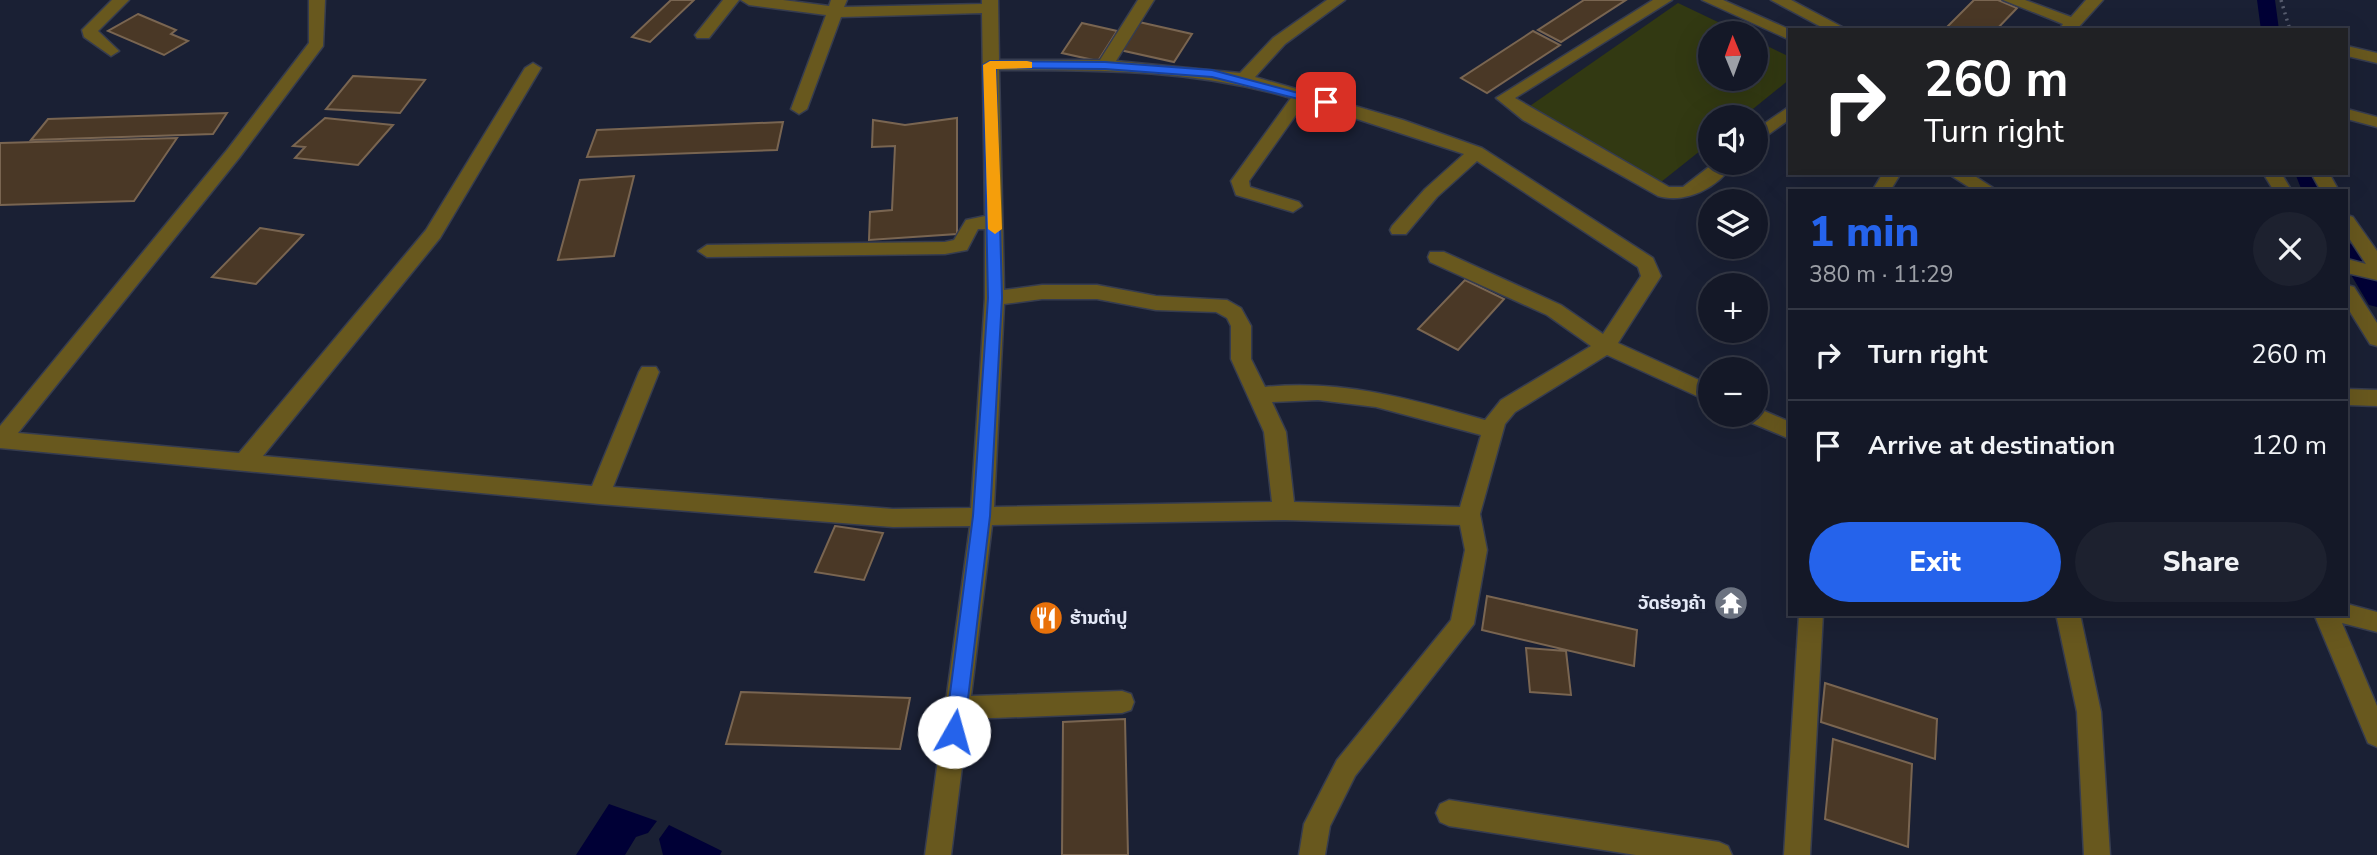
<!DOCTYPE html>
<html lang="en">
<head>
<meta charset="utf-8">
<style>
	:root { --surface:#141827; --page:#1d212f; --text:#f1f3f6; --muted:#9da0a7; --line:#333744; --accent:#2563eb }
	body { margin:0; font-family:"Nunito Sans","Noto Sans Lao",sans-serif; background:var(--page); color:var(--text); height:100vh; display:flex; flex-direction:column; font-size:26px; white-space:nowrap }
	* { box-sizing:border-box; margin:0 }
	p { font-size:23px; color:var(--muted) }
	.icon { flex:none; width:38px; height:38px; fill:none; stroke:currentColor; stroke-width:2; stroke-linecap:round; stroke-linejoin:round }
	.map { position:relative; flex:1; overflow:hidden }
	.panel { position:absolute; left:1788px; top:189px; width:560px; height:427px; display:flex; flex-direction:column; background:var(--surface); border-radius:0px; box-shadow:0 7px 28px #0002,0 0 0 2px var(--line) }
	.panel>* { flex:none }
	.top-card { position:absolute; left:1788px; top:28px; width:560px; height:147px; border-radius:0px; box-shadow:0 7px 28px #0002,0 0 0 2px var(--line); background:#202124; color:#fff; overflow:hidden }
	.needle { width:46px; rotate:359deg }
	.tools { position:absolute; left:1698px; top:21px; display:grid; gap:14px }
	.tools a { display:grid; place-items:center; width:70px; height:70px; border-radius:50%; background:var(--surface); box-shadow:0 7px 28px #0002,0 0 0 2px var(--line); font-size:35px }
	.pin { position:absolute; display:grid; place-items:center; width:60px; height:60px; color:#fff; margin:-30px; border-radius:14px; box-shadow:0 4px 10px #0006 }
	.me { position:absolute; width:77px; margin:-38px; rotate:7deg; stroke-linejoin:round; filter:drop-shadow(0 0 5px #0008) }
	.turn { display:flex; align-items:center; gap:24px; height:147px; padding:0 21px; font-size:32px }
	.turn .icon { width:91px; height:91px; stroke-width:2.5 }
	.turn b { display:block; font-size:49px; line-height:60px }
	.round { display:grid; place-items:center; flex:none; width:74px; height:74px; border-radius:37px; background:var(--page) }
	.headline { display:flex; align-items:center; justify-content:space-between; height:119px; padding:0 21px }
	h1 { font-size:42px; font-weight:800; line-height:52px; color:var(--accent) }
	.primary-button { display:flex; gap:14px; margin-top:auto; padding:14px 21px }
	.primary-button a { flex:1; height:80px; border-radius:42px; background:var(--accent); color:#fff; font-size:28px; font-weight:800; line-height:80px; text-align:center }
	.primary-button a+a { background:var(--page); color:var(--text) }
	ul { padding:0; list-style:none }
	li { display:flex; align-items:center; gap:21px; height:91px; padding:0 21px; border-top:2px solid var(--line) }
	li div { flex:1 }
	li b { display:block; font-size:26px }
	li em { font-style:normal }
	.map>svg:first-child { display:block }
	.green { fill:#323912 }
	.water { fill:#000036 }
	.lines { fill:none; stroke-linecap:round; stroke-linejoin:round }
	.canal { fill:#000036; fill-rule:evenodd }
	.building { fill:#4a3826; stroke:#796551; stroke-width:2 }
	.minor-casing { stroke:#363c4f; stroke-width:3 }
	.path { stroke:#585d6f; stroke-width:3.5; stroke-dasharray:2 4.5; stroke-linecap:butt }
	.minor { fill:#68581e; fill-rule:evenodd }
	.route { fill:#2563eb; stroke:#184099; stroke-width:2 }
	.slow { fill:#f59e0b }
	.labels { text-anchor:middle; stroke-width:7; stroke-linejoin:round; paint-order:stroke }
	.poi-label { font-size:18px; font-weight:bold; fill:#e3e8f6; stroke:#1a2034; text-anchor:end }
</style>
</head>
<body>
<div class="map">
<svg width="2377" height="855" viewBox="0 0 2377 855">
	<rect width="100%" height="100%" fill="#1a2034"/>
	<path class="green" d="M1678,3L1741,33H1710V79H1755V40L1790,57V79L1743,117H1710V143L1661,182L1527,108Z"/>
	<path class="water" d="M609,804L657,821L648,833L636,837L625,855H576Z
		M669,825L722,851L720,855H663L659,839Z"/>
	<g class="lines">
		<path class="canal" d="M2257,0H2275L2279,30H2261Z
			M2295,173H2315L2323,191H2302Z
			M2347,243L2355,245L2377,280V307L2369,305L2347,268Z"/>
	</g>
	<path class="building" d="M671,0H694L650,42L632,37Z
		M1584,0H1626L1561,42L1538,30Z
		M1974,0H1998L2017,8L1996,30H1944Z
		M138,14L176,30L171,34L188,41L164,55L108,31Z
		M1139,22L1192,34L1174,62L1120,50Z
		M1082,23L1117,31L1098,61L1062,53Z
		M1533,31L1560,45L1487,93L1461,78Z
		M353,76L425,80L400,113L326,109Z
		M227,113L213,134L31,140L48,119Z
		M325,118L393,125L358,165L295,158L305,147L293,146Z
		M957,118V234L869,240L870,212L892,210L895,146L872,147L873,120L905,125Z
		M783,122L777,150L587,157L597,130Z
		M177,138L134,201L0,205V143Z
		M634,176L614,256L558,260L580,180Z
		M260,228L303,235L256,284L212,277Z
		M1465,280L1504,299L1458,350L1418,329Z
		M835,526L883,533L864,580L815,572Z
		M1487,596L1637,630L1634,666L1482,630Z
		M1526,648L1566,651L1571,695L1530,692Z
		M1825,683L1937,719L1935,759L1821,722Z
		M741,692L910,698L900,749L726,744Z
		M1125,719L1128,855H1062L1063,722Z
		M1833,739L1912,764L1908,847L1825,819Z"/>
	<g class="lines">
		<g class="minor-casing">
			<path id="minor" d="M112,0H129L98,31L119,51L111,56L84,37L82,30Z
				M309,0H325L323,46L239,158L18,433L239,453L426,230L525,68L533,63L541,68L440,238L263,456L592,486L639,372L642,367H656L659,372L613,487L893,509L971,508L985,298V229H978L967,250L945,254L707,257L698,251L707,245L945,242L954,240L966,220L985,216L982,13L841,17L807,109L799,114L791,109L826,15L749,5L741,0H783L829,6L831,0H847L844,7L982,4V0H998L999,60H1100L1138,0H1154L1116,61L1240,73L1273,38L1327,0H1345L1285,44L1255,77L1403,120L1482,148L1653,258L1661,276L1618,343L1710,385V402L1607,355L1515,412L1505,424L1480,514L1487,550L1474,624L1355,776L1330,826L1325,855H1299L1304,824L1337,760L1451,620L1465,550L1460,525L1284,520L992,525L971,696L1122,691L1131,694L1134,702L1131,710L1122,713L968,719L951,855H925L970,526L893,527L599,504L0,448V426L227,150L309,43ZM999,70C1102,70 1192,69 1291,98L1231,181L1236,195L1293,212L1302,206L1299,202L1250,187L1249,181L1305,102L1464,154L1425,189L1392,226L1390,230L1392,234H1406L1437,197L1477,161L1638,267L1641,276L1603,334L1561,305L1444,252H1430L1428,257L1430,262L1547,315L1591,346L1501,400L1485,420C1412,399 1341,379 1265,387L1251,359V326L1241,308L1227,300L1156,296L1097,285H1042L1004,290ZM1042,299H1097L1156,310L1216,312L1227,318L1231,326V359L1264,432L1272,502L994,507L1004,304ZM1318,400L1376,407L1481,435L1460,507L1294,502L1286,432L1272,402Z
				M723,0H739L709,38H697L695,35Z
				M1653,0H1672L1515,98L1669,187H1683L1714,163H1734C1718,188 1686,204 1658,196L1523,120L1496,98Z
				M1702,0H1723L1791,30L1790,40Z
				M1771,0H1791L1848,30H1827Z
				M2003,0H2025L2071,17L2086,0H2103L2076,30H2059L2063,24Z
				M2347,46L2377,53V63L2347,56Z
				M1790,106V119L1755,144V130Z
				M2347,109L2377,117V127L2347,119Z
				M1883,173H1901L1890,191H1872Z
				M1947,173H1970L1998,191H1975Z
				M2263,173H2281L2292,191H2274Z
				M2311,173H2329L2339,191H2321Z
				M2347,215L2353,217L2377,251V280L2347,273V259L2366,264L2347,235Z
				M2347,285L2354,287L2377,323V346L2370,344L2347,307Z
				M2347,389L2377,390V406L2347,405Z
				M1755,407L1790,422V439L1747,421L1744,415H1755Z
				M2347,604L2377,612V632L2342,623L2377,706V747L2368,743L2314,614H2347Z
				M1799,614H1823L1810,855H1784Z
				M2056,614H2080L2101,712L2110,855H2084L2077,712Z
				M1449,800L1719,842L1728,846L1732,855H1636L1449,826L1440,822L1436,813L1440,804Z"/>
		</g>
		<path class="path" d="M2281,0L2290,30"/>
		<use href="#minor" class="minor"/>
	</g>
	<path class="route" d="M990,61L1105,62L1212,70L1332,102L1326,106L1212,77L1105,69L996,68L1002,298L990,516L964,732L961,738L954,740L948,738L945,732L973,516L988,298L983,65Z"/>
	<path class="slow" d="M1027,61L1032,62V68L996,69L1002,229L995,234L988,229L983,65L990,61Z"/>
	<defs>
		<g id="temple-disc" transform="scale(1.75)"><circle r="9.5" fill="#6b7280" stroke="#1a2034"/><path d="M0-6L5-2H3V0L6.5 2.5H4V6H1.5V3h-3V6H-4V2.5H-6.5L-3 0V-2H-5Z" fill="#fff"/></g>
		<g id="restaurant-disc" transform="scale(1.75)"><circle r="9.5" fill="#e8710a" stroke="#1a2034"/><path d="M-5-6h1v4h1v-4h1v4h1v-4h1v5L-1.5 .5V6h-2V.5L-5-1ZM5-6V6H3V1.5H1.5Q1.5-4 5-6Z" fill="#fff"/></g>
	</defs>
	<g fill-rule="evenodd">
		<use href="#temple-disc" x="1731" y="603"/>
		<use href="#restaurant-disc" x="1046" y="618"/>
	</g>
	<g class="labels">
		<g class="poi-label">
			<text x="1706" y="609">ວັດຮ່ອງຄ້າ</text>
			<text x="1070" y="624" text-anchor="start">ຮ້ານຕຳປູ</text>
		</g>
	</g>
</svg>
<div class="tools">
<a><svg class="needle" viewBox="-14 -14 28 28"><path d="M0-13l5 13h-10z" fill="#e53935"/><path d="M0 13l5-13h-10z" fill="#9da0a7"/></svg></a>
<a><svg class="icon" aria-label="sound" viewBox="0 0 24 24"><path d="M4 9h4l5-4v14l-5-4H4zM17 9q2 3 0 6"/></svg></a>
<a><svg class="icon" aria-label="layers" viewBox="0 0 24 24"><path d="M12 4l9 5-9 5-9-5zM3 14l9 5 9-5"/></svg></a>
<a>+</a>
<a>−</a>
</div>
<div class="pin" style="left:1326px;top:102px;background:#d93025"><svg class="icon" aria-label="arrive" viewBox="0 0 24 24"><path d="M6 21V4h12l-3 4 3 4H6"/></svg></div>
<svg class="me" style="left:954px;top:732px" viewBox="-20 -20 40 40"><circle r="19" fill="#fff"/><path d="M0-13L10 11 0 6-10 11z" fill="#2563eb"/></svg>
<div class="top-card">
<div class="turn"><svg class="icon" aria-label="right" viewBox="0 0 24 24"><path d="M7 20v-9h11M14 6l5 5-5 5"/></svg><div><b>260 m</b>Turn right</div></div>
</div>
<section class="panel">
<div class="headline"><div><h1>1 min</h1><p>380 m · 11:29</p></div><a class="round"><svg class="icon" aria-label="close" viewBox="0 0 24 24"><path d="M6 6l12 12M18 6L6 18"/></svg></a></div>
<ul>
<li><svg class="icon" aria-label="right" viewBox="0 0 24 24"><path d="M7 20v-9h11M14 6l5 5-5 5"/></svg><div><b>Turn right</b></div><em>260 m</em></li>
<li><svg class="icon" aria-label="arrive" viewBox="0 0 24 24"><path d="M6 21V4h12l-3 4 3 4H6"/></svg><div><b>Arrive at destination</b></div><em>120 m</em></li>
</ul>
<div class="primary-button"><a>Exit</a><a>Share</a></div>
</section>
</div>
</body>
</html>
